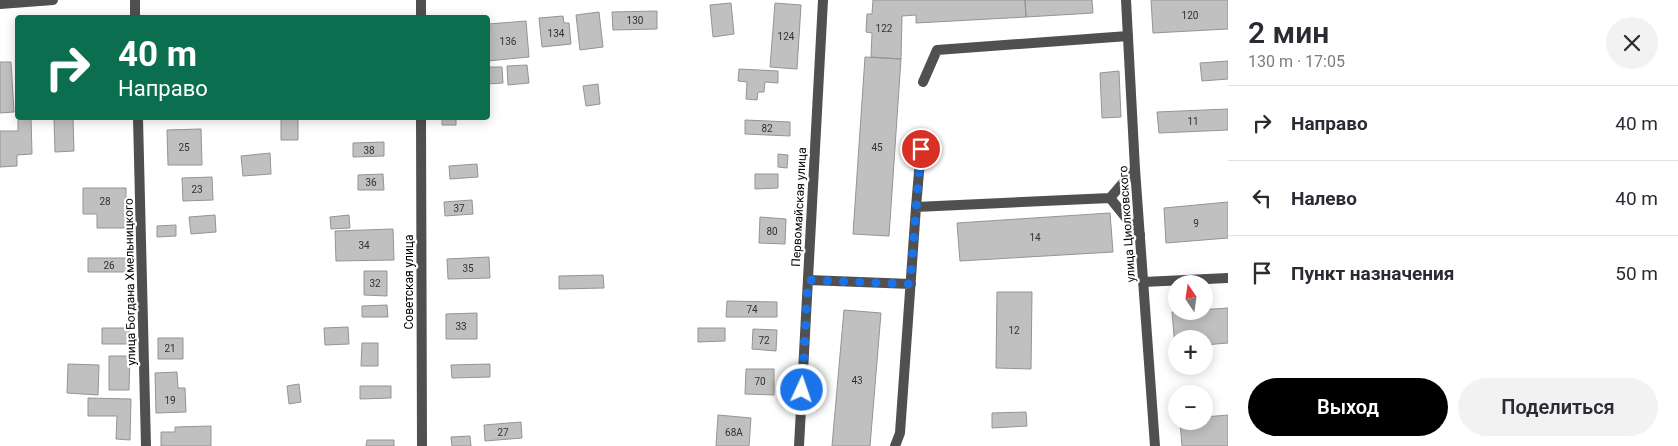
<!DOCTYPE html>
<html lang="ru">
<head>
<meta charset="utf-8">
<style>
	:root { --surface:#fff; --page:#f2f2f3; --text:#2b2b33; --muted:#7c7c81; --line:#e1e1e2; --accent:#000 }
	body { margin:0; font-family:Roboto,sans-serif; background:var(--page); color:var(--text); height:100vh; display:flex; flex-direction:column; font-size:19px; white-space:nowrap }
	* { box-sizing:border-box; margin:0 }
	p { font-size:16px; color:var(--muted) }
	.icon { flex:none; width:28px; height:28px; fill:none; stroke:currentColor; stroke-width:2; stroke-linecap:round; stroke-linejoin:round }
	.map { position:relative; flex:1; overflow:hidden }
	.side { display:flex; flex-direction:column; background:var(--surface); width:450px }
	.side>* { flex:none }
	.hud { position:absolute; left:15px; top:15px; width:475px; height:105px; border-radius:5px; box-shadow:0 2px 12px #0003; background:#0b6e4f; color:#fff; overflow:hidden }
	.needle { width:32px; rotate:347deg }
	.tools { position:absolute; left:1168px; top:275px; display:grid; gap:10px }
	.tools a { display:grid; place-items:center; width:45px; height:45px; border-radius:50%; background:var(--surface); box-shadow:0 2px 12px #0003; font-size:25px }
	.pin { position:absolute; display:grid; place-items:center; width:42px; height:42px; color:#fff; margin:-21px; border:2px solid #fff; border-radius:50%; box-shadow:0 1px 5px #0007 }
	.me { position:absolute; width:55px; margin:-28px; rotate:3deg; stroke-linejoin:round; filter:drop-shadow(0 0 4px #0008) }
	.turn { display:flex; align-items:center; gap:18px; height:105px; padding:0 20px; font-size:22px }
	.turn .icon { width:65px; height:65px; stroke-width:2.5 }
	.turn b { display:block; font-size:35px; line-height:42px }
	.round { display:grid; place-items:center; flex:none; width:52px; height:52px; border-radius:26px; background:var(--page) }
	.overview { display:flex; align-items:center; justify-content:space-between; height:85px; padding:0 20px }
	h1 { font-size:30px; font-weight:600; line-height:38px }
	.cta { display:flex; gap:10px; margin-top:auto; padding:10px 20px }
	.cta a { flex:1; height:58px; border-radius:30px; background:var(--accent); color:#fff; font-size:20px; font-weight:600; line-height:58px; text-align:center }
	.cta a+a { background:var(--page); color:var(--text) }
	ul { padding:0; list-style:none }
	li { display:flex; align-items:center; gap:15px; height:75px; padding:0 20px; border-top:1px solid var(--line) }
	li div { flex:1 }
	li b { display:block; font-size:19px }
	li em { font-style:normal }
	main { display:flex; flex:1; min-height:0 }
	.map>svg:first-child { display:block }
	.building { fill:#c0c0c0; stroke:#949494 }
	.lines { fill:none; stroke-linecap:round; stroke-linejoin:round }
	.service { stroke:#505050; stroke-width:10 }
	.minor { stroke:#505050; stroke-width:10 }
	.tertiary { stroke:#505050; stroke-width:10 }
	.route { stroke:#1a73e8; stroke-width:9; stroke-dasharray:0 16.2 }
	.labels { text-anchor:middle; stroke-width:4.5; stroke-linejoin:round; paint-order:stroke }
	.number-label { font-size:10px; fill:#303030 }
	.street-label { font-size:12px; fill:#000; stroke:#fff }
</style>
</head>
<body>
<main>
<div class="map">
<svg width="1228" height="446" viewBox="0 0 1228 446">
	<rect width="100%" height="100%" fill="#fff"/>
	<path class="building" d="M873,0H1025L1026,17L916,23V15L902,16L901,59L871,57L872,33L866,32L867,14H872Z
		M1025,0H1092L1093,13L1026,17Z
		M1151,0H1228V29L1153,33Z
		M731,3L734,34L713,37L710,5Z
		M775,3L801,5L797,69L770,67Z
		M657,11V29L613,30L612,12Z
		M599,12L603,47L580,50L576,15Z
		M563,16L564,23H569L571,44L542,47L539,18Z
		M526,21L529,57L488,61V24Z
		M865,57L901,59L889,236L853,234Z
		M1228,61V79L1202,81L1200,63Z
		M0,62H11L14,112L0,113Z
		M527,65L529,83L508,85L507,66Z
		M488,67H502L503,83L488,84Z
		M739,69L778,71V83L765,82L764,92H758L757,100L746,99L747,82L738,81Z
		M1119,71L1121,117L1102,118L1100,73Z
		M598,84L600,104L586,106L583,86Z
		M1228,109V130L1159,133L1157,112Z
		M18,118H31L32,154L17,155V166L0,167V131H18Z
		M54,118H73L74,151L55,152Z
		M281,118H298V140H281Z
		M442,118H456V125H442Z
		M745,120L790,122V136L745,134Z
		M201,129L202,165H168L167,130Z
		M384,142V156L353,157V143Z
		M270,153L271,174L243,176L241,156Z
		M778,154L788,155L787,168L778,167Z
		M477,164L478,177L450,179L449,166Z
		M383,174L384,190H358V175Z
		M755,174H778V188L755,189Z
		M212,177L213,200L183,201L182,178Z
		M83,188H126V228H97V214H83Z
		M472,200L473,214L445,216L444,202Z
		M1228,202V238L1166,243L1164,208Z
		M1110,213L1113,252L960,261L957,223Z
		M215,215L216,232L191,234L189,217Z
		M349,215L350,228L331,229L330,217Z
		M760,217L786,219L785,244L759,243Z
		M176,225V236L157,237V226Z
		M393,229L394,260L336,261L335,231Z
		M489,257L490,278L448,279L447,259Z
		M88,258H129L130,272H88Z
		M364,271H387V296L364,295Z
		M603,275L604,288L559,289V276Z
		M997,292H1032L1031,369L996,368Z
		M727,301L777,302V317H726Z
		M387,305L388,317H362V306Z
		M1228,308V343L1204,345V339H1176V347H1175L1172,312Z
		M844,310L881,313L870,446H832Z
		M477,313V339H446V314Z
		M348,327L349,344L325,345L324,328Z
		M102,328H129V344H102Z
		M698,328H725V341L698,342Z
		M753,329L777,330L776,351L752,349Z
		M158,338H183V359H158Z
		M362,343H378V366H361Z
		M109,356H130L129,390H109Z
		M68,364L99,365L98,395L67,393Z
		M490,364V377L452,378L451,365Z
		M746,369H774V395L745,394Z
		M177,372L178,388H185L186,412L156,413L155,373Z
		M299,384L301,402L289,404L287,386Z
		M360,386H391V398L360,399Z
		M88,398L131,399L130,440L116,439L117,416H88Z
		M1026,412L1027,426L992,428V413Z
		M718,415L751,418L749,446H716Z
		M1228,415V446H1182L1180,421H1204V417Z
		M521,422L522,438L485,441L484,425Z
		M211,426V446H161V432H175V427Z
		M470,436L471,446H452L451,437Z
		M367,440H394V446H366Z"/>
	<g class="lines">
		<path class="service" d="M923,82L937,50L1128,36
			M921,149L916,207L1110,198L1135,169
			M1110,198L1140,235
			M808,280L911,284
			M1143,282L1228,278
			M895,446L900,433L916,207"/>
		<path class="minor" d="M135,0V18
			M421,0V18
			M1126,0L1135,169L1155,446
			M138,118L146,446
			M421,118L422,446
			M799,446L823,0"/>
		<path class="tertiary" d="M0,4L53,0"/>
	</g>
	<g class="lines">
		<path class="route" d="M802,390L808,280L910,284L921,149"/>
	</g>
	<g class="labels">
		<g class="number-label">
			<text x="1190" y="19">120</text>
			<text x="635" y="24">130</text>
			<text x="884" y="32">122</text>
			<text x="556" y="37">134</text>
			<text x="786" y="40">124</text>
			<text x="508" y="45">136</text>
			<text x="1193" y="125">11</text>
			<text x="767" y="132">82</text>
			<text x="184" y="151">25</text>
			<text x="877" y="151">45</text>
			<text x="369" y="154">38</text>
			<text x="371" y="186">36</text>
			<text x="197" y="193">23</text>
			<text x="105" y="205">28</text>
			<text x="459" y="212">37</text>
			<text x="1196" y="227">9</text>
			<text x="772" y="235">80</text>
			<text x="1035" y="241">14</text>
			<text x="364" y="249">34</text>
			<text x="109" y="269">26</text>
			<text x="468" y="272">35</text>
			<text x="375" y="287">32</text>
			<text x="752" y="313">74</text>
			<text x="461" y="330">33</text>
			<text x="1014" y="334">12</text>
			<text x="764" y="344">72</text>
			<text x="170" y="352">21</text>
			<text x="857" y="384">43</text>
			<text x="760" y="385">70</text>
			<text x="170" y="404">19</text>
			<text x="503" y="436">27</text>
			<text x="734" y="436">68А</text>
		</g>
		<g class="street-label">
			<text transform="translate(799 207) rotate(-87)" y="4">Первомайская улица</text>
			<text transform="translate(1127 224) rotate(-94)" y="4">улица Циолковского</text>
			<text transform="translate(130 282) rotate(-91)" y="4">улица Богдана Хмельницкого</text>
			<text transform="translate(409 282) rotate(-90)" y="4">Советская улица</text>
		</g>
	</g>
</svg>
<div class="tools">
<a><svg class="needle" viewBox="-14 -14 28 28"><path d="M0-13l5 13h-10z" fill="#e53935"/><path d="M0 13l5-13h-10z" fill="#7c7c81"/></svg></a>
<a>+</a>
<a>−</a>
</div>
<div class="pin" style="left:921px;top:149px;background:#d93025"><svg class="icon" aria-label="arrive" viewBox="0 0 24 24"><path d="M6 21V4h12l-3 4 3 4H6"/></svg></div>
<svg class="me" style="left:802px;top:390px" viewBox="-20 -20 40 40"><circle r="17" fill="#1a73e8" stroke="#fff" stroke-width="3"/><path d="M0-11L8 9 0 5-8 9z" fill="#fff"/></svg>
<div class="hud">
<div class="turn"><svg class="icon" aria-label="right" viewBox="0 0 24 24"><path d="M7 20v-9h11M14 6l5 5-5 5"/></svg><div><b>40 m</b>Направо</div></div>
</div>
</div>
<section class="side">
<div class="overview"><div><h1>2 мин</h1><p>130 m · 17:05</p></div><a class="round"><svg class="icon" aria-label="close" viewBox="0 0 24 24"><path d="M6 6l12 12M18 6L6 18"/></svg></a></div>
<ul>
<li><svg class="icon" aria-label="right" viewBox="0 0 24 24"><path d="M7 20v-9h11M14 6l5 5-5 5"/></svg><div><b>Направо</b></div><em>40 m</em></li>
<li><svg class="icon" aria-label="left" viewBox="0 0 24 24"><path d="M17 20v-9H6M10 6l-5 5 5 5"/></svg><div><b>Налево</b></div><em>40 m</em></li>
<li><svg class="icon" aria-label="arrive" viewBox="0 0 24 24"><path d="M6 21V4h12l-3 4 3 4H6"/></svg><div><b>Пункт назначения</b></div><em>50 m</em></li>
</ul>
<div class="cta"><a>Выход</a><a>Поделиться</a></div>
</section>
</main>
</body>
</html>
